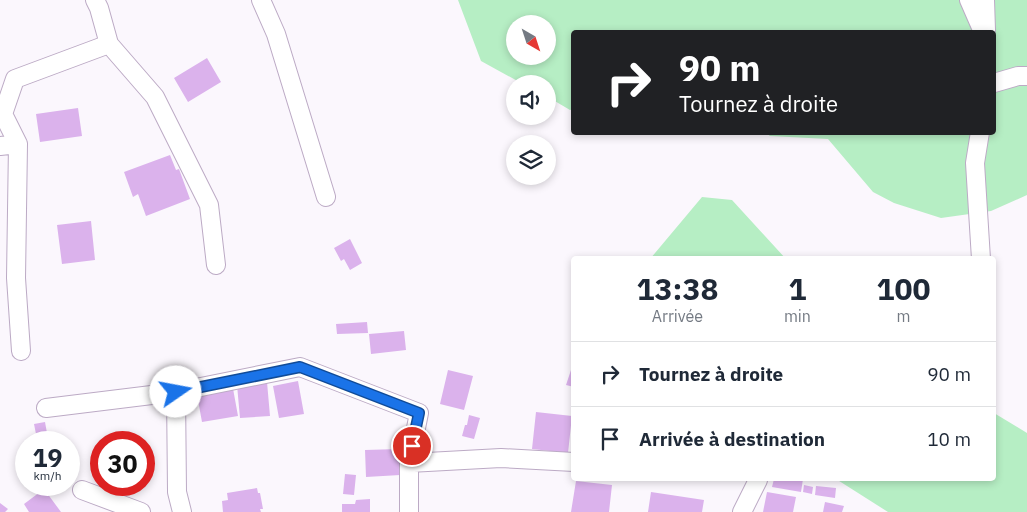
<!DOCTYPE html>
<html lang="fr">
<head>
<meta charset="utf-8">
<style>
	:root { --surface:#fff; --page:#f6f6f7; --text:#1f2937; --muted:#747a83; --line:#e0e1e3 }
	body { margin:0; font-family:"IBM Plex Sans",sans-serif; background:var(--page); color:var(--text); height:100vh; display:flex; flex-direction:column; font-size:19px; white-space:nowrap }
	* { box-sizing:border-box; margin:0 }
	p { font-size:16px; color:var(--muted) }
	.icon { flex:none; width:28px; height:28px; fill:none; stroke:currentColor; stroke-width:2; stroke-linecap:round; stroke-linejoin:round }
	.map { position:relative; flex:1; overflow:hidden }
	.panel { position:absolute; left:571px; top:256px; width:425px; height:225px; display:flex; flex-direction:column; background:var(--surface); border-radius:5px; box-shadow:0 2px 8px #0003 }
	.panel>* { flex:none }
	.top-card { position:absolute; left:571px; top:30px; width:425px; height:105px; border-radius:5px; box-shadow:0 2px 8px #0003; background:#202124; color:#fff; overflow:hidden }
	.needle { width:32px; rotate:141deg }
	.fabs { position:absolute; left:506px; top:15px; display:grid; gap:10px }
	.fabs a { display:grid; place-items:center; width:50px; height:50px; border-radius:50%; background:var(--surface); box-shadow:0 2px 8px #0003; font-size:25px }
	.speed { position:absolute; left:15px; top:431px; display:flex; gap:10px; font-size:25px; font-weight:700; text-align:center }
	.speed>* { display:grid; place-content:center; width:65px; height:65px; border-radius:50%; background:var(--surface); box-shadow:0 2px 8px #0003; line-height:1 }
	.speed small { font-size:12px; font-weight:400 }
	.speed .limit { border:8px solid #d22; background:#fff; color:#111 }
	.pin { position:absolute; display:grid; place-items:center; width:42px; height:42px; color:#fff; margin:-21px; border:2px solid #fff; border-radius:50%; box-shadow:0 1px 5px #0007 }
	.me { position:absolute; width:55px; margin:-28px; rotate:78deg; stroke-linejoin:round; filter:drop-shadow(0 0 4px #0008) }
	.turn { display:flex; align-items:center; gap:18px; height:105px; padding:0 25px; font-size:22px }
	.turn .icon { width:65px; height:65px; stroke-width:2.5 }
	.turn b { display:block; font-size:35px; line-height:42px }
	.eta { display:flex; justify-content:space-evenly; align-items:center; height:85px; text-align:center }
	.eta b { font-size:30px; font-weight:700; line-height:35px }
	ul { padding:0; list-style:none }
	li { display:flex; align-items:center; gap:15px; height:65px; padding:0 25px; border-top:1px solid var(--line) }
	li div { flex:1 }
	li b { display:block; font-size:19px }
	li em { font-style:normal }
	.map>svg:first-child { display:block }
	.green { fill:#b6eec4; fill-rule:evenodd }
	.building { fill:#dbb2ec }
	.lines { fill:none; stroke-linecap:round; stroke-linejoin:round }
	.street-casing { stroke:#bcaac5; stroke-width:20 }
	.street { stroke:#fff; stroke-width:18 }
	.route-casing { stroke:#114b97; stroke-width:12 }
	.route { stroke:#1a73e8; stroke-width:9 }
</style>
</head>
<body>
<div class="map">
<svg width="1027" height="512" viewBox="0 0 1027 512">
	<rect width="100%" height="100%" fill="#fbf7fd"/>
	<path class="green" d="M458,0H1027V195L991,211L941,218L894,203L873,192L828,139L770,136L766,133L994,132V32H574V109L570,110L548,97V84H523L481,61ZM515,24H548V56H515Z
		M702,197L732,200L786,259H650Z
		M994,413L1027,433V512H888L836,479H994Z"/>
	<path class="building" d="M207,58L221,82L188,102L174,78Z
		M78,108L82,136L40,142L36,114Z
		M170,155L176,170L179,169L190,199L146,216L138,194L133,197L124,172Z
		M91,221L95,260L62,264L57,225Z
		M350,239L362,263L350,270L344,259L341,261L334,248Z
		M367,322L368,333L337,334L336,324Z
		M404,331L406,350L371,354L369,334Z
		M574,361V387L566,385Z
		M448,370L473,376L464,410L440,404Z
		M298,381L304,414L279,418L273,386Z
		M267,382L270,416L240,418L237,385Z
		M232,383L238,416L202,422L196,389Z
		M536,412L572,416L568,453L532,449Z
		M469,415L480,418L474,439L462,436L465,425H467Z
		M45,422L47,433L36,434L34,424Z
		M399,449L400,475L366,477L365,450Z
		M345,474L356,475L354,495L343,494Z
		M774,479H803L801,492L772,487Z
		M576,481L612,485L609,512H571Z
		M804,485L813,487L812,494L803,492Z
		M816,486L836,488L835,498L815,495Z
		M257,488L258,493H260L263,509H260L261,512H223L222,501L228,500L227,493Z
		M44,489L61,512H29L24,504Z
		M651,492L704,500L702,512H648Z
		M767,492L796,497L793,512H763Z
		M370,499V512H342V504H355L356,500Z
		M825,502L844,506L842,512H823Z
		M0,503L8,509L5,512H0Z"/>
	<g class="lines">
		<g class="street-casing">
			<path id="street" d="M95,0L99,8L109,44L155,97L209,205L216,265
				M261,0L276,34L326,197
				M969,0L983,32
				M985,0L986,30
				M994,83L1018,76H1027
				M980,132L975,163L981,259
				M0,146L18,144
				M21,351L16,278L18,144L3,114L15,79L109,44
				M176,392L177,492L182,512
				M46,408L176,392L300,367L419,413L409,463
				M82,490L141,512
				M409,512V463L501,458L574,462
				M742,512L758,480"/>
		</g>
		<use href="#street" class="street"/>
	</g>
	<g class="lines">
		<g class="route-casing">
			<path id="route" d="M176,392L300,367L419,413L412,446"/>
		</g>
		<use href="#route" class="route"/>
	</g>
</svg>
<div class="fabs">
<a><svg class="needle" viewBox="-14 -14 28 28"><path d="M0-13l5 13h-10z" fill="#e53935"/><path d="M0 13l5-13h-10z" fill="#747a83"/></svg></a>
<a><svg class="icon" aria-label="sound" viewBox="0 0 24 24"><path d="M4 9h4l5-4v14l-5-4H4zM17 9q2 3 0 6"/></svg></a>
<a><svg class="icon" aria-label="layers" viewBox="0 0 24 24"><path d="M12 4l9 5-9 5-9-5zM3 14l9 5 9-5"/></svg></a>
</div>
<div class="speed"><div>19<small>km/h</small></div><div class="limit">30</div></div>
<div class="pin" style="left:412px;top:446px;background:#d93025"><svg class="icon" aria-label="arrive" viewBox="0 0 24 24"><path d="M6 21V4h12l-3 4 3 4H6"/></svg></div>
<svg class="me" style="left:176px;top:392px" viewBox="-20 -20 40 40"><circle r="19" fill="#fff"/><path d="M0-13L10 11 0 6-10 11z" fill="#1a73e8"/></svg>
<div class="top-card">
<div class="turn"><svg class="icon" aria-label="right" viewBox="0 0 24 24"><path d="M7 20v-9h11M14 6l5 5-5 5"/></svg><div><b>90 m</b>Tournez à droite</div></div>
</div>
<section class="panel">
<div class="eta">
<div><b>13:38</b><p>Arrivée</p></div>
<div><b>1</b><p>min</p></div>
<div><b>100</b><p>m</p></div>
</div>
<ul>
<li><svg class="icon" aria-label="right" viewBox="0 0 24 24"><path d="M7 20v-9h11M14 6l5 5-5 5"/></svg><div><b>Tournez à droite</b></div><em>90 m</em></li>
<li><svg class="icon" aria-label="arrive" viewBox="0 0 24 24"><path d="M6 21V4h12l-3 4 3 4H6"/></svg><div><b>Arrivée à destination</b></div><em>10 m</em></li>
</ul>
</section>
</div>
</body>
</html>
